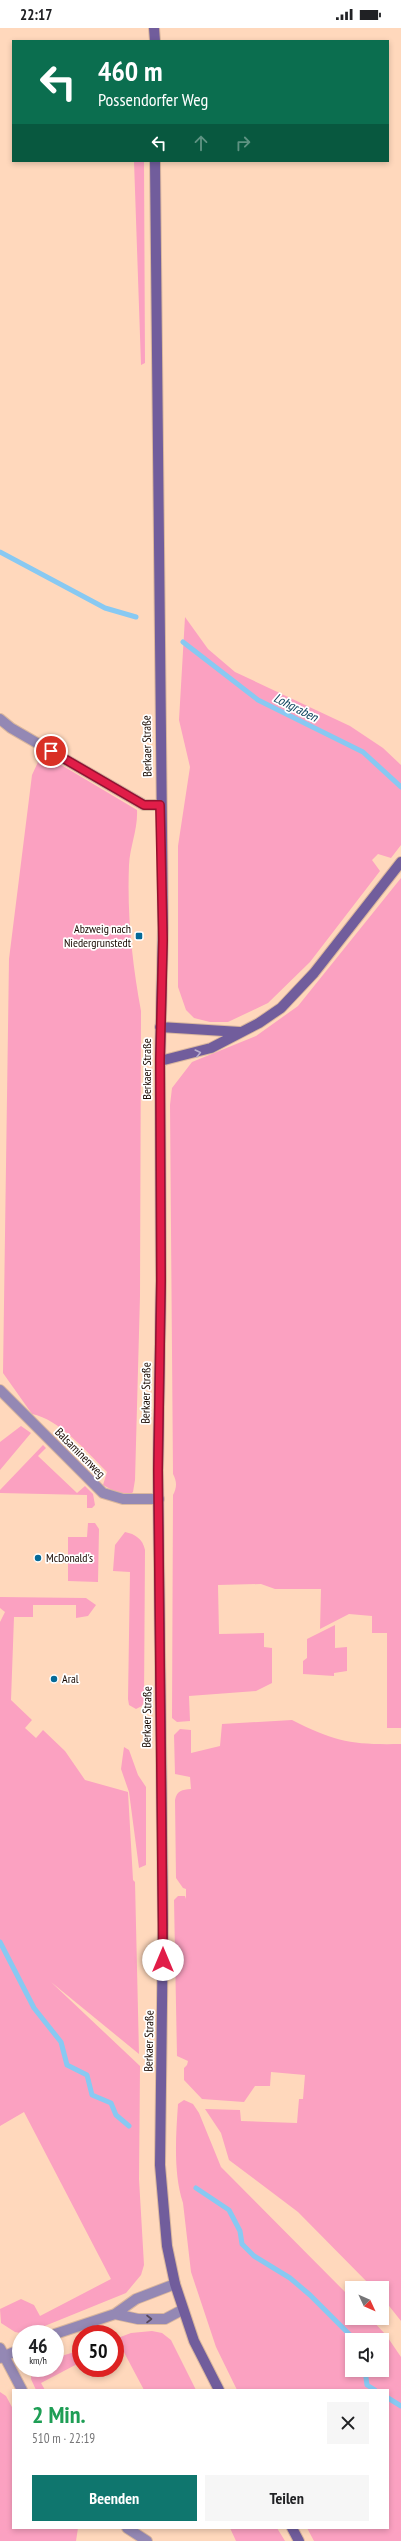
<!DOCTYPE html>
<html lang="de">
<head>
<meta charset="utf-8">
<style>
	:root { --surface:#fff; --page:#f6f6f6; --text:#202124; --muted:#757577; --accent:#0f766e }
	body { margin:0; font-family:"PT Sans Narrow",sans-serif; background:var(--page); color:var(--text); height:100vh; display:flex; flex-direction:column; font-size:15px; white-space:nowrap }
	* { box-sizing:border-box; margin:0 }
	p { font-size:13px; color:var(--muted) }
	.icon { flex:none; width:22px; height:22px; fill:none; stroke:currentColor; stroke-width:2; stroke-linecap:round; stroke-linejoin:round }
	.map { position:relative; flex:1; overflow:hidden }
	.panel { position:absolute; left:12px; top:2361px; width:377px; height:140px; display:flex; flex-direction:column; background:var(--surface); border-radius:0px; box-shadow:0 2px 6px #0003 }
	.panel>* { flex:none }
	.banner { position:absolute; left:12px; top:12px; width:377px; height:122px; border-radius:0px; box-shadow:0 2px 6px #0003; background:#0b6e4f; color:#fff; overflow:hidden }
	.needle { width:26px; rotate:134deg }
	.buttons { position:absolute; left:345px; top:2253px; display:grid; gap:8px }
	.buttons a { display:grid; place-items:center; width:44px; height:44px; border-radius:0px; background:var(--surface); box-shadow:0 2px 6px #0003; font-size:20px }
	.speed { position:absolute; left:12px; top:2297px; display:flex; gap:8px; font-size:20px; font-weight:700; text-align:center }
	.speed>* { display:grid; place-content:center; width:52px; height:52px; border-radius:50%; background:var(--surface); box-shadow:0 2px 6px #0003; line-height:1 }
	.speed small { font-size:10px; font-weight:400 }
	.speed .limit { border:6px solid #d22; background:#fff; color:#111 }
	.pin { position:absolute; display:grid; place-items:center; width:34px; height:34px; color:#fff; margin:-17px; border:2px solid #fff; border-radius:50%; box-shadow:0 1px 4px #0007 }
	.me { position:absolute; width:44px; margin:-22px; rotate:0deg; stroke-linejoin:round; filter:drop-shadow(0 0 3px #0008) }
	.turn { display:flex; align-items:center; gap:14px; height:84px; padding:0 20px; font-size:18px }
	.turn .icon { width:52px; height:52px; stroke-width:2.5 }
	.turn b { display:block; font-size:28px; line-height:34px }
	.lanes { display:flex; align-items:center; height:38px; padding:0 20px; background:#0003; justify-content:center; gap:20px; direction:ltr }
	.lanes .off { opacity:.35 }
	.round { display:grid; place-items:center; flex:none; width:42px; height:42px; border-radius:0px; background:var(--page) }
	.headline { display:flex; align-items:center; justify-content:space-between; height:68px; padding:0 20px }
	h1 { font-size:24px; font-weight:800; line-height:30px; color:#1e9e55 }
	.primary-button { display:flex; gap:8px; margin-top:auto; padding:8px 20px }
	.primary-button a { flex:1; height:46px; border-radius:0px; background:var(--accent); color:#fff; font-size:16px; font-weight:800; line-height:46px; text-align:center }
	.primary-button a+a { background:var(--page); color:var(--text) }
	.status { display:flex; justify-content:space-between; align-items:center; height:28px; padding:0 20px; background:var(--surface); direction:ltr }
	.status svg { height:11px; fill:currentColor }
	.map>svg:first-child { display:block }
	.green { fill:#fba1c1; fill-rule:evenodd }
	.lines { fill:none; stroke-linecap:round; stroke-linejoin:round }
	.stream { stroke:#88c9f2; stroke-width:5 }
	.street-casing { stroke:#dab79e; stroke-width:12 }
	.secondary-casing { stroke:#dab79e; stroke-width:12 }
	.street { stroke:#9488b4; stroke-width:10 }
	.secondary { stroke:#715d9c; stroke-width:10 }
	.oneway { stroke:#b8aece }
	.oneway2 { stroke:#56485a }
	.route-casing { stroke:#92132f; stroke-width:10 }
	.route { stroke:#e11d48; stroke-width:7 }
	.poi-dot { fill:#056a98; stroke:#fff; stroke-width:1.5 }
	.labels { text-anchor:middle; stroke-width:3.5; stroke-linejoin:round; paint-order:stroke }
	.street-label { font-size:12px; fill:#180901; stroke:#fff }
	.poi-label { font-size:12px; fill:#180901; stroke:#fff; text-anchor:start }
	.water-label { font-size:13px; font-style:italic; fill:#10445f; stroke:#fff }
</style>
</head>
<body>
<div class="status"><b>22:17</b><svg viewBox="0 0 49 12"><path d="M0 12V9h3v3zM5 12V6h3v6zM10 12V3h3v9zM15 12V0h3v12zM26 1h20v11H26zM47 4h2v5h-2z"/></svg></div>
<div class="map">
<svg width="401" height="2513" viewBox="0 0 401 2513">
	<rect width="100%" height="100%" fill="#ffd8bc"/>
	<path class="green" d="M134,133H144L145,335L141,337Z
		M185,589L208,621L235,644L350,698L383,720L401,737V817L391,830L378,826L372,832L380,843L310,934L268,975L228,994H210L194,990L186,982L178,959V818L190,739L179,692Z
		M44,731L53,732L137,782C138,801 130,818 129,837C127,887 132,934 141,983L140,1268L135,1452L133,1464L130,1467L123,1468L103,1457L107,1444C88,1425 59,1391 32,1386L3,1345L9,931L32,747L38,734Z
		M401,850V1700H387V1605H372V1588L349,1586L320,1601L321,1561H275L261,1556L218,1557L219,1606L264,1605V1619L272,1620V1655L256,1663L189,1668L190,1693L177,1694L172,1690L173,1467C177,1459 177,1454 173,1446L170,1077L172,1060L192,1034L256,1008L298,978Z
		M21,1398L31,1405L0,1442V1414Z
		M43,1417L46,1420L38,1428L77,1465L85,1458L93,1466L95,1477L92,1480H87V1467L0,1465V1462Z
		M88,1495H95L99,1501L98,1554L68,1553V1509H87Z
		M125,1504C135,1506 143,1511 145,1522L144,1673L142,1678L136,1681L129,1677L128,1671L130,1544L113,1543L115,1517Z
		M0,1569L86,1570L96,1577L88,1588L76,1590V1577H33V1589H14L11,1672L32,1692L25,1700L36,1710L43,1702L65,1723L85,1752L128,1764L133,1852L135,1854L139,2026L51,1954L140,2038L139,2151L144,2237L141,2247L126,2265L25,2306L15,2304L1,2295L0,2281L21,2271L34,2277L40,2288L111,2251L24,2084L0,2098V1594L5,1584L0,1580Z
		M335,1597V1620L347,1619V1643L334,1645V1648L303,1646V1633L307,1630V1611Z
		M292,1692C335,1714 353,1717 401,1716V2293L382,2269V2260H373L298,2184L229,2132L221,2105L205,2081L240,2082L241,2093L297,2095L299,2071H303L305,2047L271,2044L270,2058H255L244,2074L202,2071L184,2052V2040L187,2037L188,2033L177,2028L174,1872L178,1868H185L186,1871V1861L183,1860L176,1850L175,1772C177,1762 182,1762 191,1761L190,1749L175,1746L174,1707L180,1701L191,1702V1725L220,1718L222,1696Z
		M124,1719L129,1722L138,1747L146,1759V1837L139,1840L129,1764L121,1741Z
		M184,2072L193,2076L199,2085L221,2139L352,2271V2290H370L386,2307L401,2329V2513H314L307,2500H388V2362H237L216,2319L191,2244L183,2175C173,2145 176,2107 178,2076ZM352,2312H382V2342H352Z
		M152,2303L162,2305L171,2312L196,2362H144L119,2315L115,2317V2311L131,2305Z
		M81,2322V2334L41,2355L45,2362H36L31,2351L32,2340H55V2330Z
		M0,2364L6,2368L13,2381V2500H78L76,2513H0Z
		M230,2500H277L285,2513H236Z"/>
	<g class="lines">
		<path class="stream" d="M0,524L105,580L136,589
			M183,614L258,672L363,724L401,759
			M0,1914L34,1980L61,2014L67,2037L87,2047L92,2067L111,2075L116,2087L129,2098
			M196,2160L229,2182L240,2203L242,2216L254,2228L290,2250L310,2267L355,2312
			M365,2342L367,2357L375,2362
			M388,2370L401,2378"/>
		<g class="street-casing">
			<path id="street" d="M0,691L11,700L144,777H161
				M0,1362L103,1465L123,1471H159
				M115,2286L138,2291H165L182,2282
				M55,2306L115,2286L136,2271L175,2256
				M0,2320L22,2362
				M0,2330L21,2321
				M127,2500L147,2513"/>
		</g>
		<g class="secondary-casing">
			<path id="secondary" d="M154,0L155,13
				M155,133L163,900L160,1033L161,1253L158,1442L163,1896L160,2137L167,2218L175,2256L194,2313L219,2362
				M160,999L240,1004
				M160,1033L211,1020L259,995L281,980L314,945L401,834
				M292,2500L299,2513"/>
		</g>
		<use href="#street" class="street"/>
		<use href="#secondary" class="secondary"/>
	</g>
	<defs><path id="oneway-chevron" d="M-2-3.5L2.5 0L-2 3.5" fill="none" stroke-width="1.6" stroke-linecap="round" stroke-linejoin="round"/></defs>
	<use class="oneway" href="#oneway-chevron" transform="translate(198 1025) rotate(-14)"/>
	<use class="oneway2" href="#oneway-chevron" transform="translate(149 2291)"/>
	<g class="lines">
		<g class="route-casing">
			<path id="route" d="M51,723L144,777H160L163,912L160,1032L161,1253L158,1442L163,1932"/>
		</g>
		<use href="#route" class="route"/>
	</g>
	<g class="poi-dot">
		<rect x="135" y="904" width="8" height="8" rx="2"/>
		<circle cx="38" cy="1530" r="4"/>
		<circle cx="54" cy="1651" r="4"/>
	</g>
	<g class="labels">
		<g class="street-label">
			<text transform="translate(147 718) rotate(-91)" y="4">Berkaer Straße</text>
			<text transform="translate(147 1041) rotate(-90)" y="4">Berkaer Straße</text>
			<text transform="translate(146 1365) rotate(-89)" y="4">Berkaer Straße</text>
			<text transform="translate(80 1425) rotate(45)" y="4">Balsaminenweg</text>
			<text transform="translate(147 1689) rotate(-89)" y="4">Berkaer Straße</text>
			<text transform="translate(149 2013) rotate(-89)" y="4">Berkaer Straße</text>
		</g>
		<g class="poi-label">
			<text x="131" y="905" text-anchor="end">Abzweig nach<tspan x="131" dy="14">Niedergrunstedt</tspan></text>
			<text x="46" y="1534">McDonald's</text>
			<text x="62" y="1655">Aral</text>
		</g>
		<g class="water-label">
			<text transform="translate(296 679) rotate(27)" y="5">Lohgraben</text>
		</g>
	</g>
</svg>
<div class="buttons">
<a><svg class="needle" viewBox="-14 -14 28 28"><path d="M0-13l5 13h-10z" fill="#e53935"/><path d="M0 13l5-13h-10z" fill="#757577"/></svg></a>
<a><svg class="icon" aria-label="sound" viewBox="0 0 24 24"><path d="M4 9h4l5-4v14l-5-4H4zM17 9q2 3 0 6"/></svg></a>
</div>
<div class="speed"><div>46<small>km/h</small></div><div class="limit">50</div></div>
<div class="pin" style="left:51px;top:723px;background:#d93025"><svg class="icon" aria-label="arrive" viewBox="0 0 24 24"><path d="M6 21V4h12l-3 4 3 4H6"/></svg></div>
<svg class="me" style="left:163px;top:1932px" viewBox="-20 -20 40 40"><circle r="19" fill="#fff"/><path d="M0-13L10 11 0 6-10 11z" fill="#e11d48"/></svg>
<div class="banner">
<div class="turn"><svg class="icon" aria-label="left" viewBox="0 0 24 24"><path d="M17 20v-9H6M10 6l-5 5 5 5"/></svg><div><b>460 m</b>Possendorfer Weg</div></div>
<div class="lanes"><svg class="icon" aria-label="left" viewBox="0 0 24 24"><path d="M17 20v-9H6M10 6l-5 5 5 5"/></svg><svg class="icon off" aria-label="ahead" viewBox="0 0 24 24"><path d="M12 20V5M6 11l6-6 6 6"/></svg><svg class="icon off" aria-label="right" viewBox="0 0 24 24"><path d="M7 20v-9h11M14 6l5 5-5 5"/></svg></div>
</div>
<section class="panel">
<div class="headline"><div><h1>2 Min.</h1><p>510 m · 22:19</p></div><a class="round"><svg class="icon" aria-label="close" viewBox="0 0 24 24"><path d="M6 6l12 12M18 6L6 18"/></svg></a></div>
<div class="primary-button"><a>Beenden</a><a>Teilen</a></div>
</section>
</div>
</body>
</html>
